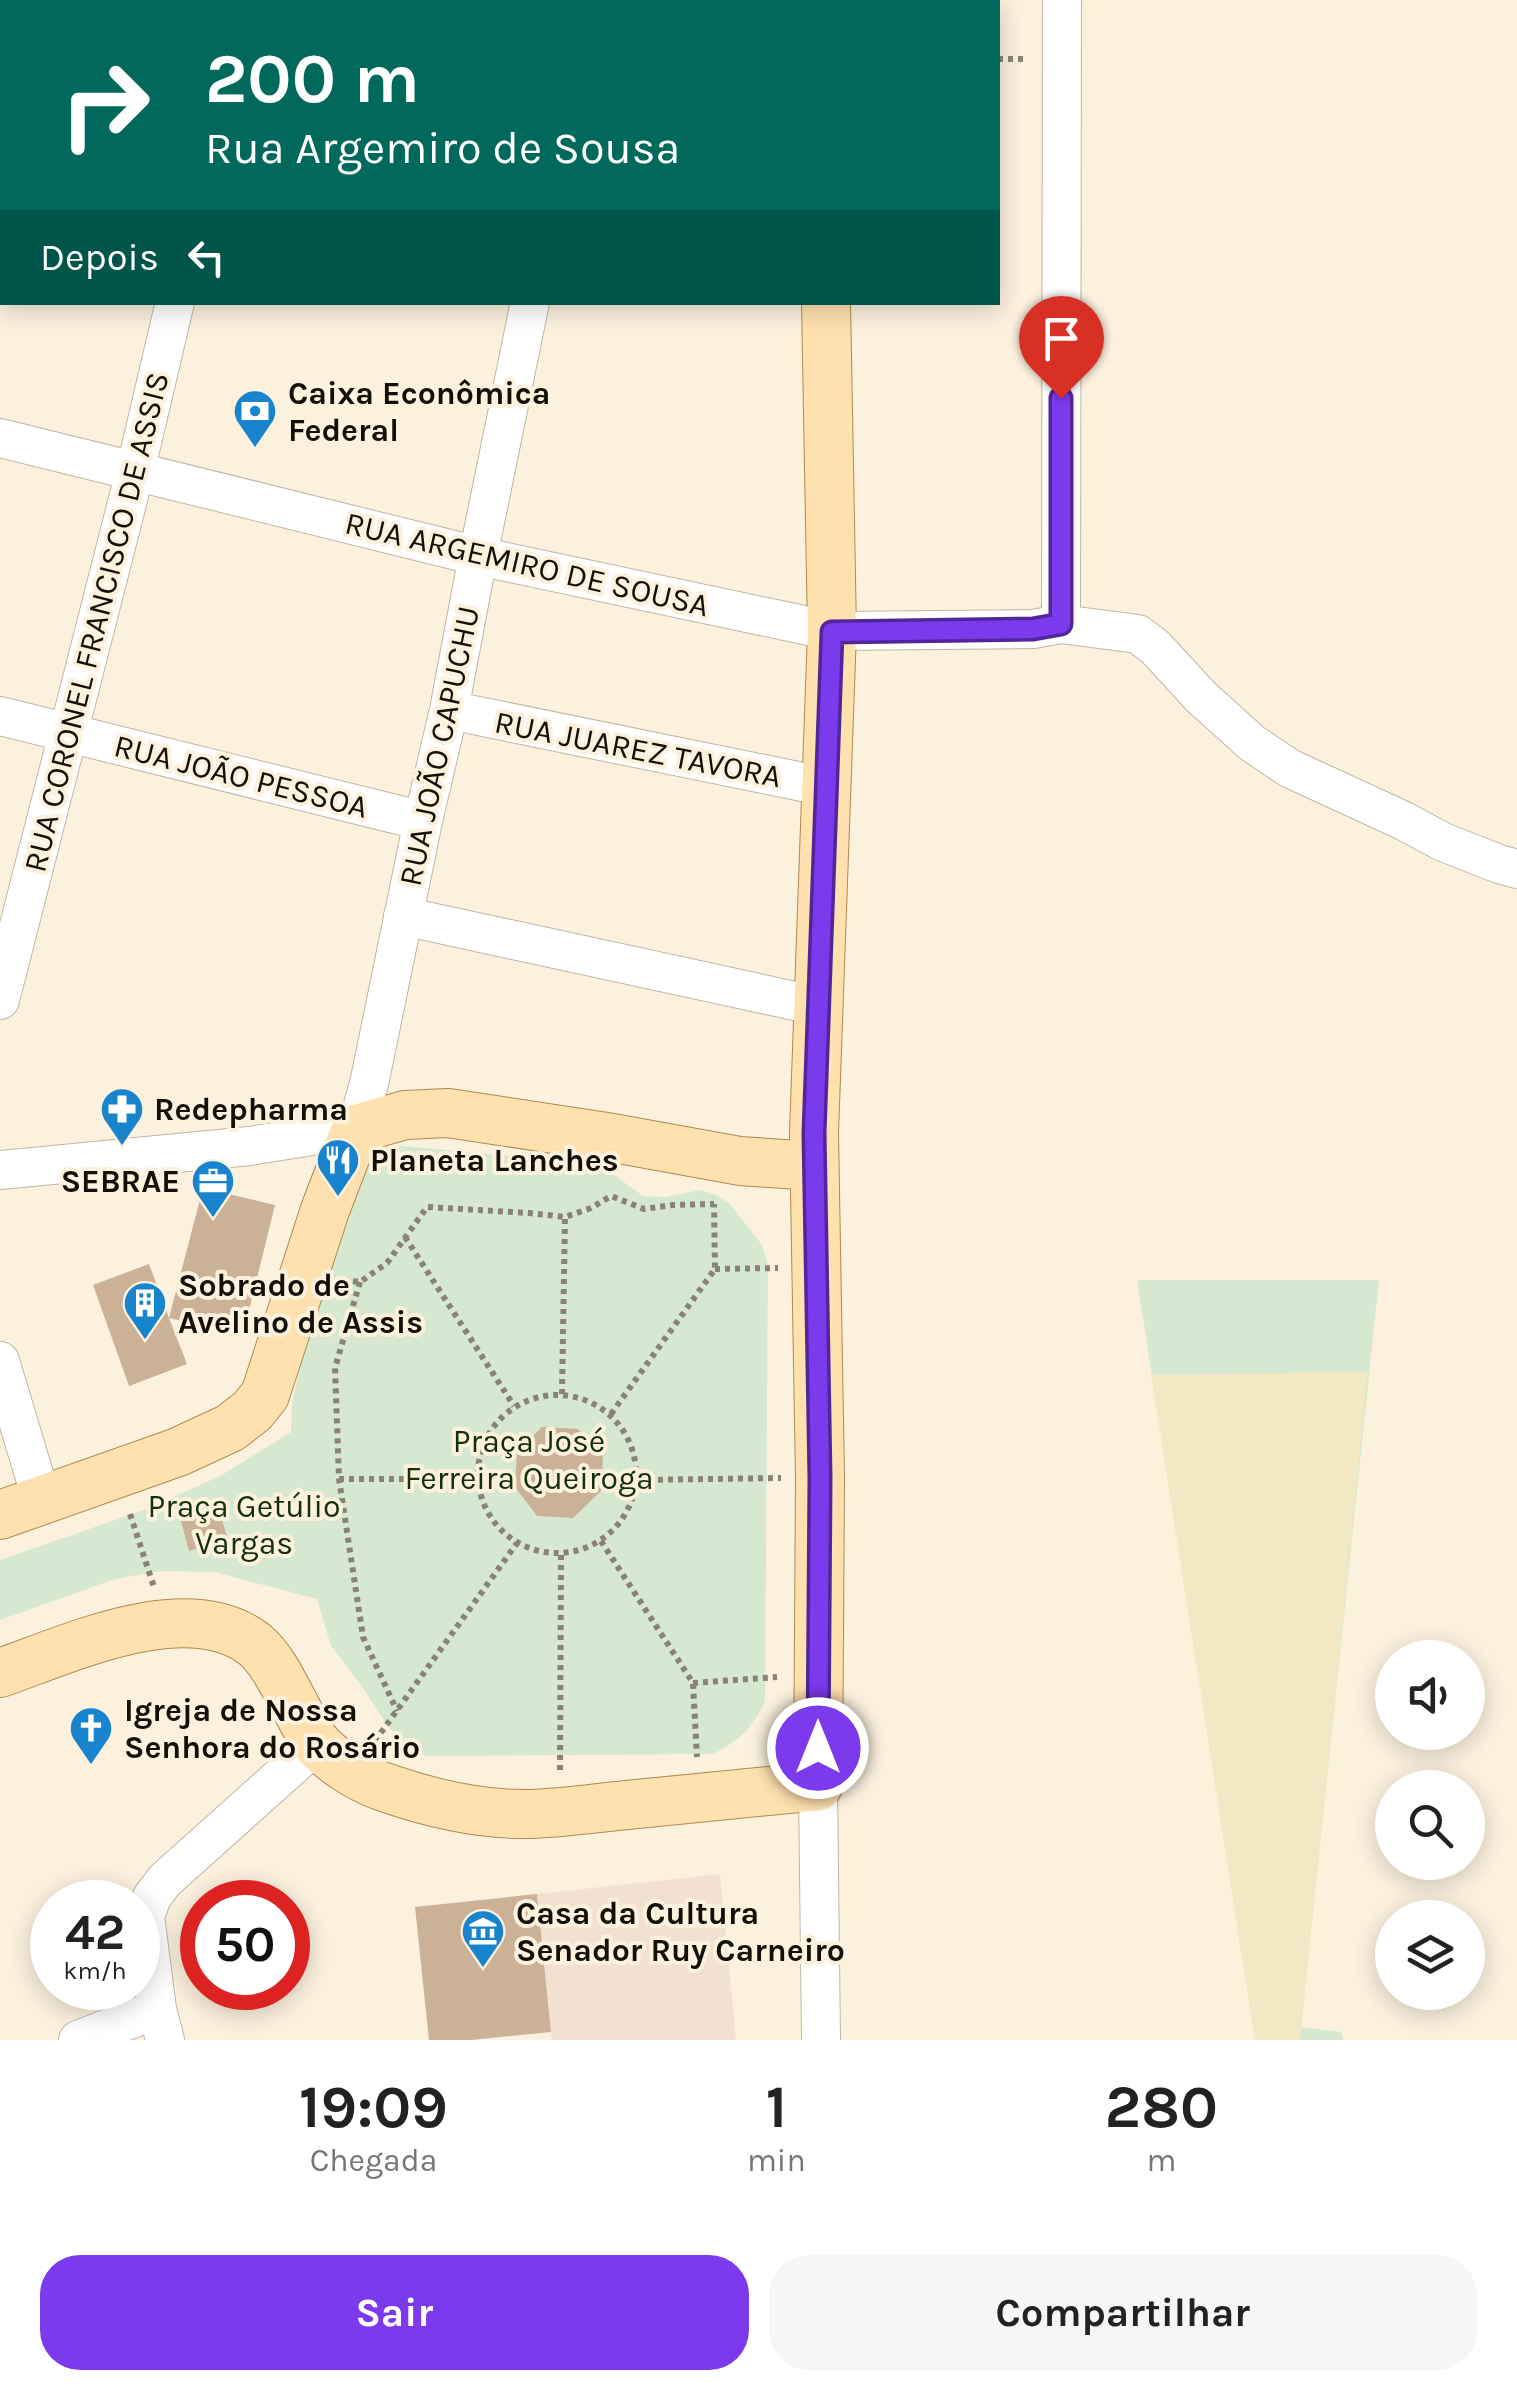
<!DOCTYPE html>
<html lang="pt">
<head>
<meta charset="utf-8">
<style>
	:root { --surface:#fff; --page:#f6f6f6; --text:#222; --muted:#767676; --accent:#7c3aed }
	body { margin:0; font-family:Karla,sans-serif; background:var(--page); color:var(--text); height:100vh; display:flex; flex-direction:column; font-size:38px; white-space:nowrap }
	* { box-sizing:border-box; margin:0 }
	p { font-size:32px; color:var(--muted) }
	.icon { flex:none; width:55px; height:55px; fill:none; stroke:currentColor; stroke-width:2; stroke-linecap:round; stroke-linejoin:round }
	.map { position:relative; height:2040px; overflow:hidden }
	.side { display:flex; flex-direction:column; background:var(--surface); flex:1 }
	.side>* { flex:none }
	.guide { position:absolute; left:0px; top:0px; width:1000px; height:305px; box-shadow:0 5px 25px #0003; background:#00695c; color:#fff; overflow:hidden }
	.fabs { position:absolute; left:1375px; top:1640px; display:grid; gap:20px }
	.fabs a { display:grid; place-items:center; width:110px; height:110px; border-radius:50%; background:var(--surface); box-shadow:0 5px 25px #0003; font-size:50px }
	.speed { position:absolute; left:30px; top:1880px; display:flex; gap:20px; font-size:50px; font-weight:700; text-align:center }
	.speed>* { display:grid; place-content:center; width:130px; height:130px; border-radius:50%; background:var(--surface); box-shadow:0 5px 25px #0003; line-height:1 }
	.speed small { font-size:25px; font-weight:400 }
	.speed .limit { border:15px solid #d22; background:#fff; color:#111 }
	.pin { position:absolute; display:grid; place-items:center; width:85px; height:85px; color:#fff; margin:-102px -42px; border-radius:50% 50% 50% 0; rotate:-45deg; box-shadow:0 0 10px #0007 }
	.pin .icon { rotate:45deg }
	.me { position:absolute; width:110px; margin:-55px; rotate:0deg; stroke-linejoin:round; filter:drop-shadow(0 0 8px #0008) }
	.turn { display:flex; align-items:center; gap:35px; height:210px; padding:0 40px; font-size:45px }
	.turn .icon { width:130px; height:130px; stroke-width:2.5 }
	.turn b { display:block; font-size:70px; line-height:85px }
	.then { display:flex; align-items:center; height:95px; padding:0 40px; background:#0003; gap:20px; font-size:38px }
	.eta { display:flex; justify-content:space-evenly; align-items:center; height:170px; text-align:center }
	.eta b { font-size:60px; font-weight:700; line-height:70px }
	.cta { display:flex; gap:20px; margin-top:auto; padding:20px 40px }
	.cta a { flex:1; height:115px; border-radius:40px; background:var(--accent); color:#fff; font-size:40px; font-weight:700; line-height:115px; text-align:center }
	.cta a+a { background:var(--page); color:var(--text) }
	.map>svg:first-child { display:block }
	.education { fill:#f2e1d0 }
	.green { fill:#d7e8d1 }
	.sand { fill:#f2e8c3 }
	.building { fill:#cbb196 }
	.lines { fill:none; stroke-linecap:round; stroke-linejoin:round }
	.minor-casing { stroke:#c1b6a4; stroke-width:40 }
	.major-casing { stroke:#ac8a52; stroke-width:50 }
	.path { stroke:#8a8275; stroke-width:6; stroke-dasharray:5 5; stroke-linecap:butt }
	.minor { stroke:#fff; stroke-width:38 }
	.major { stroke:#ffe0af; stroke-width:48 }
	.route-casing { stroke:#51269a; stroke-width:25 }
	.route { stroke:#7c3aed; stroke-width:18 }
	.labels { text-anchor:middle; stroke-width:8; stroke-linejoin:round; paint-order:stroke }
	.poi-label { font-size:32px; font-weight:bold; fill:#130f09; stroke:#fcf1dd; text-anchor:start }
	.street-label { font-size:32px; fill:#130f09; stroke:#fcf1dd }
	.park-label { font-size:32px; fill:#133105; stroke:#fcf1dd }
</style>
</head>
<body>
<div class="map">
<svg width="1517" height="2040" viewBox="0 0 1517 2040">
	<rect width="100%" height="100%" fill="#fcf1dd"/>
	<path class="education" d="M720,1874L736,2040H552L537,1894Z"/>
	<path class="green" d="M392,1145L599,1164L643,1196L666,1197L700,1190L714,1194L730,1204L762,1245L768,1265L765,1701C751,1729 742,1739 713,1754L425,1756L406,1746L387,1725L361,1685L331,1646L317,1599L214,1572L162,1571L115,1579L0,1620V1560L147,1509L220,1476L291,1432L292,1403L342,1182L373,1150Z
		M1137,1280H1379L1301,2027L1341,2032L1343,2040H1255Z"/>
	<path class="sand" d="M1368,1372L1300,2040H1255L1151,1375Z"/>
	<path class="building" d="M203,1188L275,1205L243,1335L169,1318L187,1364L129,1386L93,1285L149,1264L169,1318Z
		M542,1427L578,1429L603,1457L601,1491L573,1518L537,1516L515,1487L517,1452Z
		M217,1503L228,1540L189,1551L179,1514Z
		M537,1894L551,2032L471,2040H429L415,1907Z"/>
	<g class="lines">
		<g class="minor-casing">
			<path id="minor" d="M246,2V0
				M606,2V0
				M0,147H2
				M0,438L478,556L832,631L1033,629L1061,624L1138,634L1156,648L1201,697L1252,743L1289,768L1404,821L1443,842L1499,864L1517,869
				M1061,624L1062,0
				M449,710L827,787
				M0,716L423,821
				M403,916L818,1006
				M0,1000L135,472L175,302
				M0,1170L250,1146L356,1129L369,1084L423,821L449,710L478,556L530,302
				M0,1361L42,1501
				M818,1786L821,2040
				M78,2040L157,2009
				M165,2040L157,2009L145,1916L152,1897L165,1880L317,1744"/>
		</g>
		<g class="major-casing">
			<path id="major" d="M822,2V0
				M0,1515L178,1452L230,1428L252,1411L265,1395L325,1210L356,1129L405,1115L448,1113L613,1138L740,1161L814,1166
				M0,1673C69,1649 187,1593 254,1644C271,1658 282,1681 292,1700C300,1714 308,1734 319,1746C338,1765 364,1781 390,1789C434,1804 484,1815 531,1814C566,1813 602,1807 637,1804C698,1798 758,1792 818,1786L820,1478L814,1133L832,631L826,302"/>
		</g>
		<path class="path" d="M998,59H1026
			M405,1237L514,1406
			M715,1269L778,1268
			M343,1280L360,1282L387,1263L427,1207L529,1213L565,1217L591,1208L611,1196L644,1209L673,1205L714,1204
			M360,1282L335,1368L339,1479L363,1637L397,1711
			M562,1394L565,1217
			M478 1474a79 79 0 1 1 158 0a79 79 0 1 1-158 0Z
			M611,1414L715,1269L714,1204
			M339,1479H477
			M638,1480L781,1478
			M130,1514L154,1587
			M601,1541L693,1683L697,1757
			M693,1683L777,1677
			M375,1741L517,1543
			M560,1770L561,1554"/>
		<use href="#minor" class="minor"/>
		<use href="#major" class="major"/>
	</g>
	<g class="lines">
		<g class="route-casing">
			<path id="route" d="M818,1748L820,1478L814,1133L832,632L1033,629L1061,624V398"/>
		</g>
		<use href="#route" class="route"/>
	</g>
	<defs>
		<g id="bank-pin" transform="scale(2.25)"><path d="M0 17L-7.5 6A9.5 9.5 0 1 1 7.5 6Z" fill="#1984ce" stroke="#fcf1dd"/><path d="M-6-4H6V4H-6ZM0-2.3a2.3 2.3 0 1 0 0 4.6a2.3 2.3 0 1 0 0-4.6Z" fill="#fff"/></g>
		<g id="pharmacy-pin" transform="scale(2.25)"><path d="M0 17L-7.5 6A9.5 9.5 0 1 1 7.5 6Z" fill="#1984ce" stroke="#fcf1dd"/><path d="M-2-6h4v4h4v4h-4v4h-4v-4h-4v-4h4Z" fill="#fff"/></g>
		<g id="restaurant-pin" transform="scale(2.25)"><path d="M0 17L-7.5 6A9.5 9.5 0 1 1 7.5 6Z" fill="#1984ce" stroke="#fcf1dd"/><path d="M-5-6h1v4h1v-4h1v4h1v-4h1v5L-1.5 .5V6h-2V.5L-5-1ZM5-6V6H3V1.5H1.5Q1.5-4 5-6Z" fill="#fff"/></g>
		<g id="office-pin" transform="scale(2.25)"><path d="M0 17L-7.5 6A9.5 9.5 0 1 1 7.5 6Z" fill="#1984ce" stroke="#fcf1dd"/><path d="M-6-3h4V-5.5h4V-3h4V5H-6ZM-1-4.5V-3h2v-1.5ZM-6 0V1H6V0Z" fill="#fff"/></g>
		<g id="building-pin" transform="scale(2.25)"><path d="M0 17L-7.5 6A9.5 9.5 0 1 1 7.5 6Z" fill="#1984ce" stroke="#fcf1dd"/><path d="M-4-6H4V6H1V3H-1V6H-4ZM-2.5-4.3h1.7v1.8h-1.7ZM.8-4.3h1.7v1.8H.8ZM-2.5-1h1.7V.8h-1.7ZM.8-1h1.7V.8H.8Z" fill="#fff"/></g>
		<g id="church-pin" transform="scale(2.25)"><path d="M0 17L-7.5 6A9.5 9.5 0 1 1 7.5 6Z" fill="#1984ce" stroke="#fcf1dd"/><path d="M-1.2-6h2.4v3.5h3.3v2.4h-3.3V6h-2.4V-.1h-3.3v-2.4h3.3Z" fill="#fff"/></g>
		<g id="museum-pin" transform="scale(2.25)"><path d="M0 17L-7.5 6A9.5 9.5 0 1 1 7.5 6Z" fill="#1984ce" stroke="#fcf1dd"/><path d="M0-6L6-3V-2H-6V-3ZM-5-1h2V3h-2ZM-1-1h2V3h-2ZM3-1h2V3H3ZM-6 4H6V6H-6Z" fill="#fff"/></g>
	</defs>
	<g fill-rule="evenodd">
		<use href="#bank-pin" x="255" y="411"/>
		<use href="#pharmacy-pin" x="122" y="1109"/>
		<use href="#restaurant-pin" x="338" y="1160"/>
		<use href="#office-pin" x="213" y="1181"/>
		<use href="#building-pin" x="145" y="1303"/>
		<use href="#church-pin" x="91" y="1728"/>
		<use href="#museum-pin" x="483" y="1931"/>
	</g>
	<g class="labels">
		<g class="poi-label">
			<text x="288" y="404">Caixa Econômica<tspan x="288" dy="37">Federal</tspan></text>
			<text x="154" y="1120">Redepharma</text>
			<text x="370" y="1171">Planeta Lanches</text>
			<text x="180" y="1192" text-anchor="end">SEBRAE</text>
			<text x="178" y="1296">Sobrado de<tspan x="178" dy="37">Avelino de Assis</tspan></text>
			<text x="124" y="1721">Igreja de Nossa<tspan x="124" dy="37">Senhora do Rosário</tspan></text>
			<text x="516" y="1924">Casa da Cultura<tspan x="516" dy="37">Senador Ruy Carneiro</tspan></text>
		</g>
		<g class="street-label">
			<text transform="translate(527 564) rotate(13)" y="11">RUA ARGEMIRO DE SOUSA</text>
			<text transform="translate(96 622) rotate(-76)" y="11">RUA CORONEL FRANCISCO DE ASSIS</text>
			<text transform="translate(439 746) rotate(-78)" y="11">RUA JOÃO CAPUCHU</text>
			<text transform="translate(638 749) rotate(11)" y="11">RUA JUAREZ TAVORA</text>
			<text transform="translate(241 776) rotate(14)" y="11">RUA JOÃO PESSOA</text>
		</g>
		<g class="park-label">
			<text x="529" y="1452">Praça José<tspan x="529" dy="37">Ferreira Queiroga</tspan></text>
			<text x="244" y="1517">Praça Getúlio<tspan x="244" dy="37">Vargas</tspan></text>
		</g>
	</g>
</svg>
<div class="fabs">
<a><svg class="icon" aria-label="sound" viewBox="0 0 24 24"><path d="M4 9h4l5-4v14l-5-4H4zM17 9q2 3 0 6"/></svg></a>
<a><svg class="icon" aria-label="search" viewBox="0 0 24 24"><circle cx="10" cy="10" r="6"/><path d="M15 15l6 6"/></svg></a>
<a><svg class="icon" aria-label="layers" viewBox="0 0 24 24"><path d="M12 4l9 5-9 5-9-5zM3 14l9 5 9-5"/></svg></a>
</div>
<div class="speed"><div>42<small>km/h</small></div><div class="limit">50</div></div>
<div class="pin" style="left:1061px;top:398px;background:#d93025"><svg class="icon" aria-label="arrive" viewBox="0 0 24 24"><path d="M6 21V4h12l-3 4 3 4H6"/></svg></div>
<svg class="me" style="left:818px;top:1748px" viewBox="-20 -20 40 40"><circle r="17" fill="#7c3aed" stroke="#fff" stroke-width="3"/><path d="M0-11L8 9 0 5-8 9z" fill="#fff"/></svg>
<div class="guide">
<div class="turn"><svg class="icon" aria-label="right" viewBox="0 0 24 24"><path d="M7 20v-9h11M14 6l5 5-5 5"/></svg><div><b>200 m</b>Rua Argemiro de Sousa</div></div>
<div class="then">Depois<svg class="icon" aria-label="left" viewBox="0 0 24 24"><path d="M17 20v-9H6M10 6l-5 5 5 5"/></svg></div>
</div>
</div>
<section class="side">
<div class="eta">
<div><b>19:09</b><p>Chegada</p></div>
<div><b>1</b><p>min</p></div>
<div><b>280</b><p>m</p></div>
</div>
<div class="cta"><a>Sair</a><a>Compartilhar</a></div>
</section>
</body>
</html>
